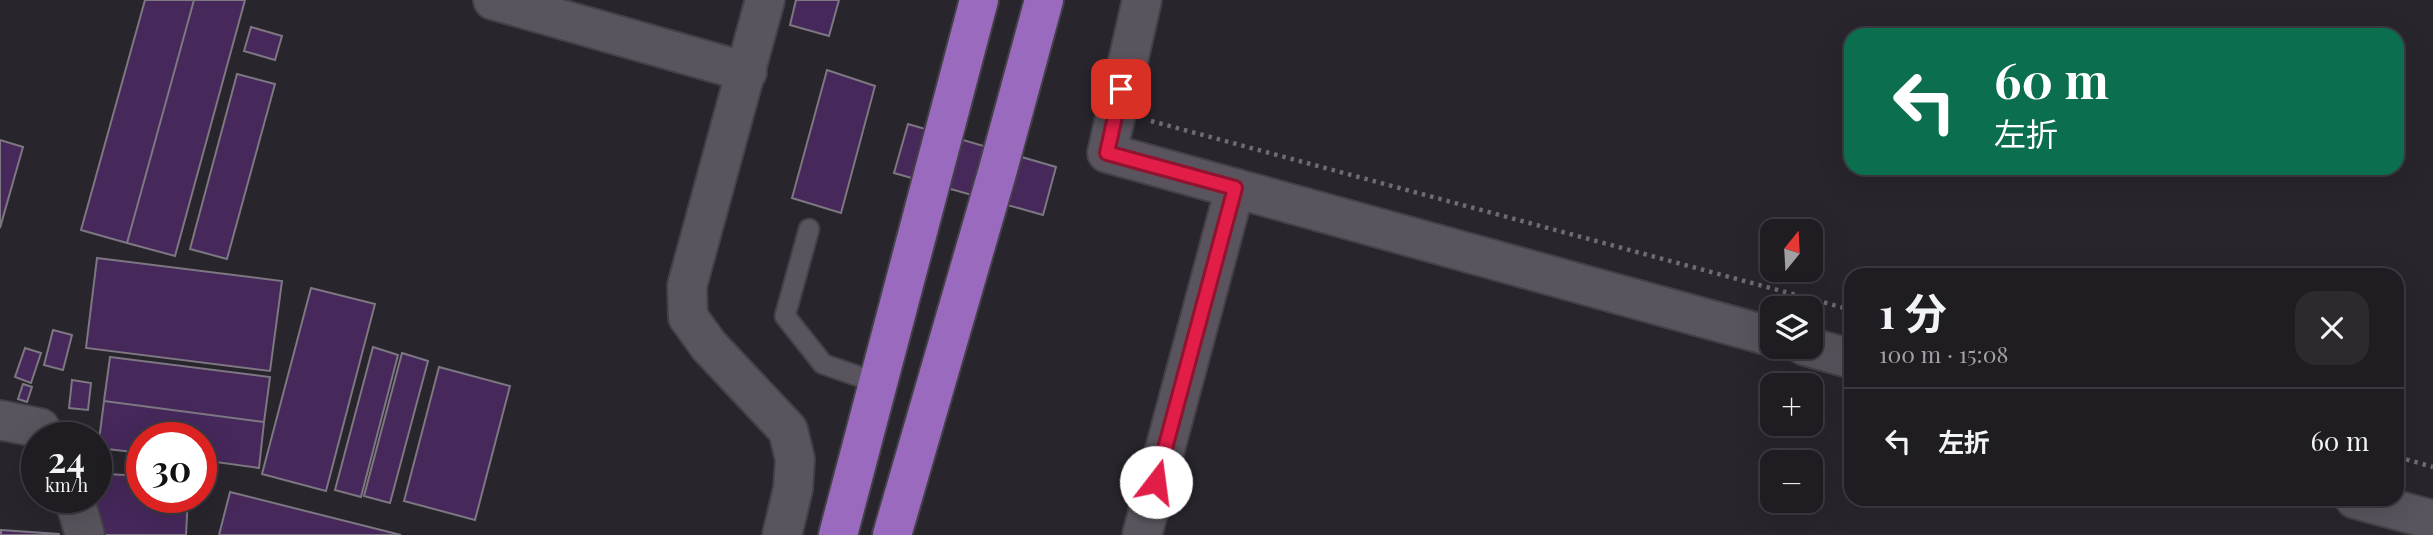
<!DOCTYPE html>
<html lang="ja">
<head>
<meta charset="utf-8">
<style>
	:root { --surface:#1f1c22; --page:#2c292f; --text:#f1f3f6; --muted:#a1a1a5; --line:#3c3a40 }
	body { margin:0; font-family:"Playfair Display","Noto Sans JP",serif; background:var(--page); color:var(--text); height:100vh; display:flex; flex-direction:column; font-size:26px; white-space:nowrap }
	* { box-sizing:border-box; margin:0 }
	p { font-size:23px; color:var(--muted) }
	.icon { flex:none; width:38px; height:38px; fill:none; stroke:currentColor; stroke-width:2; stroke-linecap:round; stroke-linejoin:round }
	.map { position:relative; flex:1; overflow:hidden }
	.panel { position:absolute; left:1844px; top:268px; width:560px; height:238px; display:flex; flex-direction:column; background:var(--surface); border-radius:21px; box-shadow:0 7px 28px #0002,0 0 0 2px var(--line) }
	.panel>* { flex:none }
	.guide { position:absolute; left:1844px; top:28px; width:560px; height:147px; border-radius:21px; box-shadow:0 7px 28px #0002,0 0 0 2px var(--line); background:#0b6e4f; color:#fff; overflow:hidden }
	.needle { width:46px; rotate:18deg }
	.controls { position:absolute; left:1760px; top:219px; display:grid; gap:14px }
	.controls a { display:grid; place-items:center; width:63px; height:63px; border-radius:14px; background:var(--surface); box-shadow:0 7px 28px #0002,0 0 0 2px var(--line); font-size:35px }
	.speed { position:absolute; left:21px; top:422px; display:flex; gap:14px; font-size:35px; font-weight:700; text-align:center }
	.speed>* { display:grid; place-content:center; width:91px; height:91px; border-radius:50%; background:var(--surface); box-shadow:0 7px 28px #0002,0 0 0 2px var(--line); line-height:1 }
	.speed small { font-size:18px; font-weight:400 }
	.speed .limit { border:10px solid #d22; background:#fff; color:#111 }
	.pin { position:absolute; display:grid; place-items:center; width:60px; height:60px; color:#fff; margin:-30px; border-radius:14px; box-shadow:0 4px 10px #0006 }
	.me { position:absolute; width:77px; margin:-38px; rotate:15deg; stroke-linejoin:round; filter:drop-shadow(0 0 5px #0008) }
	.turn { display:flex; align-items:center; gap:24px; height:147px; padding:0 35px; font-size:32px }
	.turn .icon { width:91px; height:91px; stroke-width:2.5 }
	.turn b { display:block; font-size:49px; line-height:60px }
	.round { display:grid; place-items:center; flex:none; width:74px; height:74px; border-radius:21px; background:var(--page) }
	.overview { display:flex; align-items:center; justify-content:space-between; height:119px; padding:0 35px }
	h1 { font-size:42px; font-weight:700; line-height:52px }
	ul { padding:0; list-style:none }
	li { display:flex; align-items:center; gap:21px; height:105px; padding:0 35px; border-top:2px solid var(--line) }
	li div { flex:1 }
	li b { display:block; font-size:26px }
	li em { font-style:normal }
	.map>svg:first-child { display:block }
	.building { fill:#46285b; stroke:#7c7781; stroke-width:2 }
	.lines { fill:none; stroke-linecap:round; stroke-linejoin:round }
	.lane-casing { stroke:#444047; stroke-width:23 }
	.street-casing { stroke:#444047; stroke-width:42 }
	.highway-casing { stroke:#444047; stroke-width:42 }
	.path { stroke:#6f6b72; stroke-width:4.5; stroke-dasharray:3.5 5; stroke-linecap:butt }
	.lane { stroke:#59545d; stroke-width:19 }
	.street { stroke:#59545d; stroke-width:38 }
	.highway { stroke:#9a6abe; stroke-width:38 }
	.route-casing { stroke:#92132f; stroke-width:18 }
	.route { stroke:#e11d48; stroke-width:12 }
</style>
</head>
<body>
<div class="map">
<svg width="2433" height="535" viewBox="0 0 2433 535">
	<rect width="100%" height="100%" fill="#29252d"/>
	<path class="building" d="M145,0H194L127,243L81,230Z
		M194,0H245L175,256L127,243Z
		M796,0H839L829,36L790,25Z
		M251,27L282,36L275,60L244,51Z
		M827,70L875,86L841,213L792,198Z
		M237,74L275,84L227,259L190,249Z
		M908,124L1056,167L1043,215L894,173Z
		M0,140L23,147L0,228Z
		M97,258L282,281L270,371L86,348Z
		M311,288L375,304L326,491L262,474Z
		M53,330L72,335L63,370L44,365Z
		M373,347L398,355L361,497L335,490Z
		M25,348L41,353L31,383L15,377Z
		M402,353L428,361L390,503L364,496Z
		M110,357L270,377L264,422L104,401Z
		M439,367L510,386L475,520L404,501Z
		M72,380L91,383L88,410L69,408Z
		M23,384L32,387L27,402L18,399Z
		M104,401L264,422L259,468L201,460V438H142V453L98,448Z
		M107,474L142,476V497H188L186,535H95L97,491H106Z
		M230,492L401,535H219Z
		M1,530L59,534V535H1Z"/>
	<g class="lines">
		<g class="lane-casing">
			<path id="lane" d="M809,229L785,316L823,364L878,383"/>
		</g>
		<g class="street-casing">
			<path id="street" d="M493,0L747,72
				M765,0L687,286L688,317L709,346L788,430L795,459L793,489L782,535
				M1142,0L1107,153L1773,337
				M1805,346L1852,359
				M0,420L40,428L46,438
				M74,497L85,535
				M2355,499L2433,520
				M1142,535L1235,188"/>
		</g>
		<g class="highway-casing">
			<path id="highway" d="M838,535L979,0
				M892,535L997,173L1044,0"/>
		</g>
		<path class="path" d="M1151,121L1852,310
			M2398,457L2433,467"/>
		<use href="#lane" class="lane"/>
		<use href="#street" class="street"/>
		<use href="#highway" class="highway"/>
	</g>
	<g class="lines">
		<g class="route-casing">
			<path id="route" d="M1121,89L1107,153L1235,188L1156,482"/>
		</g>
		<use href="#route" class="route"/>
	</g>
</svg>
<div class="controls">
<a><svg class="needle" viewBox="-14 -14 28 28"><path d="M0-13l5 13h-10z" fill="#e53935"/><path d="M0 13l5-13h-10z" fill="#a1a1a5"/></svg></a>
<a><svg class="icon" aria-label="layers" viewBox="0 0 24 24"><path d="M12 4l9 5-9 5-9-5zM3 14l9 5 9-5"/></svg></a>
<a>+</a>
<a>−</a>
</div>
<div class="speed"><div>24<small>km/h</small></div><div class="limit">30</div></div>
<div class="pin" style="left:1121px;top:89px;background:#d93025"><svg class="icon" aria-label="arrive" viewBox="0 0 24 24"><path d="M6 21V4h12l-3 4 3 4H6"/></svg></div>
<svg class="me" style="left:1156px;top:482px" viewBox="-20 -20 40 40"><circle r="19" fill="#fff"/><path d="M0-13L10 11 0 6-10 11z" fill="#e11d48"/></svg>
<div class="guide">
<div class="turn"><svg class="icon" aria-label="left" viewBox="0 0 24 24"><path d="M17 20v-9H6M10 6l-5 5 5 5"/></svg><div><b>60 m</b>左折</div></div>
</div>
<section class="panel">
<div class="overview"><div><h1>1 分</h1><p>100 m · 15:08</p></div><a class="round"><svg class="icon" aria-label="close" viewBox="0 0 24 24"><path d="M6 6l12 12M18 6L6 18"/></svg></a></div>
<ul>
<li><svg class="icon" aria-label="left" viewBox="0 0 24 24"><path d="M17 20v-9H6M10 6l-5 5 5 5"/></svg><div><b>左折</b></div><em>60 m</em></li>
</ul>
</section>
</div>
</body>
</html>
